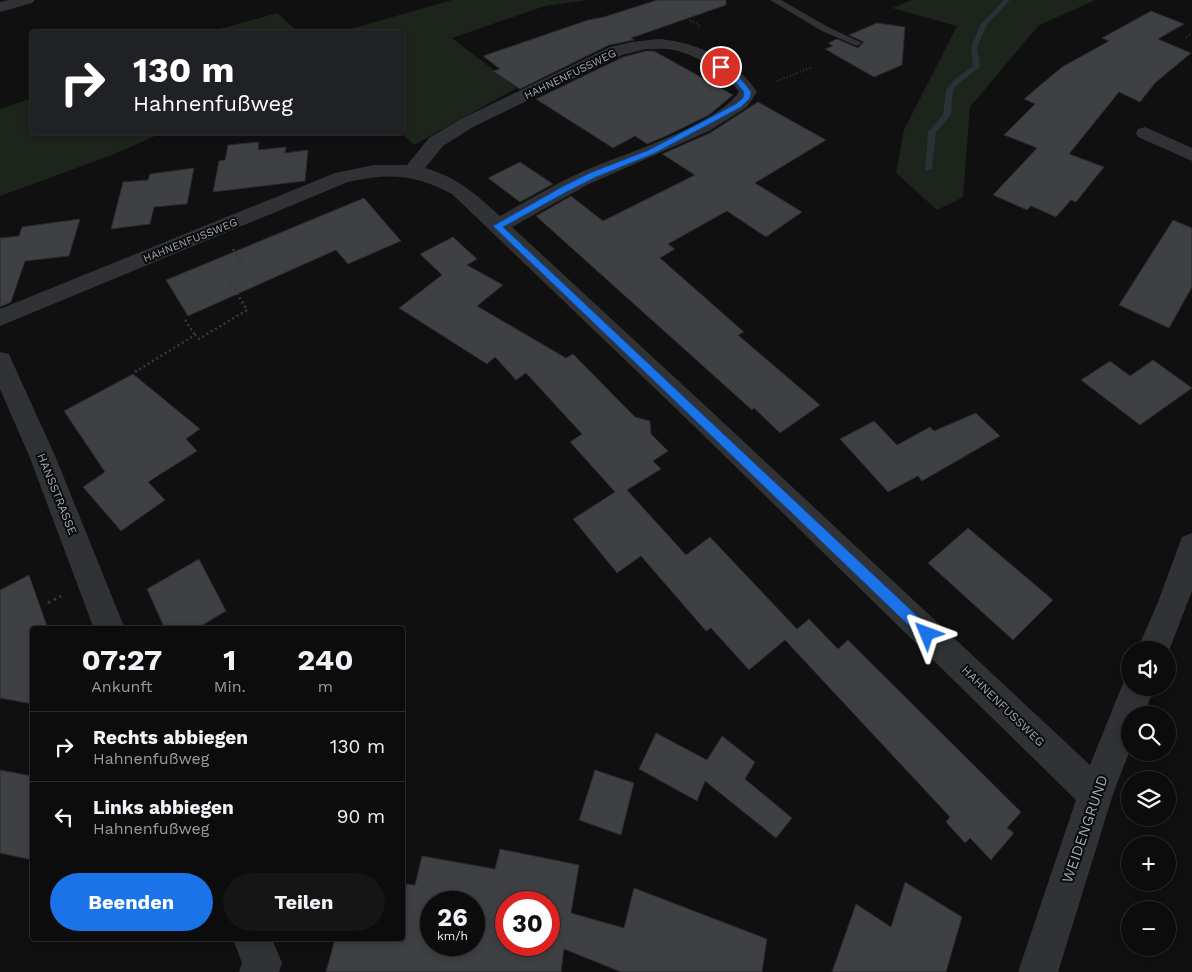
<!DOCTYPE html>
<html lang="de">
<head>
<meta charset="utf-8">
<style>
	:root { --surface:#0c0c0d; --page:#151516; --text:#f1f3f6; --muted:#9a9b9d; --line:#2c2c2e; --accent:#1a73e8 }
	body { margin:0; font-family:"Work Sans",sans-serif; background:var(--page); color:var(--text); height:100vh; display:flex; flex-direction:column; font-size:19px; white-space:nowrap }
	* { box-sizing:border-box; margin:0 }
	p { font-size:16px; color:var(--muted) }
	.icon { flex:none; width:28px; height:28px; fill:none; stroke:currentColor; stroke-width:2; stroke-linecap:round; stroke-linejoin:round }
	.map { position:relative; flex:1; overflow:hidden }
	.sheet { position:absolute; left:30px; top:626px; width:375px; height:315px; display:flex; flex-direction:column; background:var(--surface); border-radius:5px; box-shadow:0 2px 8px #0003,0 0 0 1px var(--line) }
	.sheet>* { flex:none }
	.top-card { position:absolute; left:30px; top:30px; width:375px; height:105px; border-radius:5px; box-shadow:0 2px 8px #0003,0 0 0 1px var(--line); background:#202124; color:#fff; overflow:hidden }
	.buttons { position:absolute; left:1121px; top:641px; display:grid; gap:10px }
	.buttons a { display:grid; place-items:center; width:55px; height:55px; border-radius:50%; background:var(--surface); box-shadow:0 2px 8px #0003,0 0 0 1px var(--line); font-size:25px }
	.speed { position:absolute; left:420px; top:891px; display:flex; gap:10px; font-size:25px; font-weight:700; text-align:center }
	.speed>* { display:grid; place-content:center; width:65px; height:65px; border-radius:50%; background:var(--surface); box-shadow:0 2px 8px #0003,0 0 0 1px var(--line); line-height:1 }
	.speed small { font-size:12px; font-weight:400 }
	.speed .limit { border:8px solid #d22; background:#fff; color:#111 }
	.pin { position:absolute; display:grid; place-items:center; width:42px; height:42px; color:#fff; margin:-21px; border:2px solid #fff; border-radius:50%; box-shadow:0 1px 5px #0007 }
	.me { position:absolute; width:55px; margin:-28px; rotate:314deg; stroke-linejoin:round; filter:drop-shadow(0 0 4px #0008) }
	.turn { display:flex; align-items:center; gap:18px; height:105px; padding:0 20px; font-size:22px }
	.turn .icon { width:65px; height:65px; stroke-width:2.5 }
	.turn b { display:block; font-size:35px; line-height:42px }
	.eta { display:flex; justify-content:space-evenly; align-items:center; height:85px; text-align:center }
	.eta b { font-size:30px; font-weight:700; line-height:35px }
	.action { display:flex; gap:10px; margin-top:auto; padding:10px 20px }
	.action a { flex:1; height:58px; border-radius:30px; background:var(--accent); color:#fff; font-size:20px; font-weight:700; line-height:58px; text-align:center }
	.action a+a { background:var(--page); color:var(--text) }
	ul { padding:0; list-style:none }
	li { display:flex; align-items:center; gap:15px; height:70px; padding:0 20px; border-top:1px solid var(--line) }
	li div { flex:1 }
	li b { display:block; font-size:19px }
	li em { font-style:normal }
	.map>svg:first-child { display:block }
	.green { fill:#1c241c }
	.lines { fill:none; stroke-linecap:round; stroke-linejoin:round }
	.stream { fill:#283237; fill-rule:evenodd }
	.building { fill:#3e4044; stroke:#292a2d; fill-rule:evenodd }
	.path-far2 { stroke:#36393d; stroke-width:2; stroke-dasharray:1 2.5; stroke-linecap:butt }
	.path-far1 { stroke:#36393d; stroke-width:2.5; stroke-dasharray:2 3; stroke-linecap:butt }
	.path { stroke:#36393d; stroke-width:3; stroke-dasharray:2.5 4; stroke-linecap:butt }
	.service { fill:#303236; fill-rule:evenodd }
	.minor { fill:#303236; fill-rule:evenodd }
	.route { fill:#1a73e8; stroke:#114b97 }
	.labels { text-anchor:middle; stroke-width:4; stroke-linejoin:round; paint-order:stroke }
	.far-street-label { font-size:11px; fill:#a0a8b3; stroke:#0b0b0c }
	.street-label { font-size:12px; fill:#a0a8b3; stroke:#0b0b0c }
	.near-street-label { font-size:15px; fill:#a0a8b3; stroke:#0b0b0c }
</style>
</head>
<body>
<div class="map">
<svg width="1192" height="972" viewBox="0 0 1192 972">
	<rect width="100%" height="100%" fill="#101011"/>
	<path class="green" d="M452,0H588L545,6L452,38L517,88L414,145L401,133L402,32H340Z
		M912,0H1095L1038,26L970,107L963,197L937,210L896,173L904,130L957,26L892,8Z
		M277,13L298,32H209Z
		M32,98V132L162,133L112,155L0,196V109Z"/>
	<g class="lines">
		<path class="stream" d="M1004,0H1010L987,25L977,47L980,67L959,83L953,90L951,115L936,132L932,169L925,171L928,132L943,115L946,90L954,80L973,66L971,47L981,24Z"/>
	</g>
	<path class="building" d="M657,0H726V5L631,38L634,40L609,45L520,89L493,71L500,69L483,56L588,20L604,17Z
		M1151,11L1184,24L1158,39L1191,53L1155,83L1140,102L1119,92L1069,154L1104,167L1076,202L1071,200L1056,217L1031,206L1027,210L993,195L1037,148L1004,135L1035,104L1024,99L1062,67L1109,41L1102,38Z
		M877,23L905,27L902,65L874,77L825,49L833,46L828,43L837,39L858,48L864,42L849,35Z
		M646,51H654L733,95L709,115L666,136L647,144L635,136L613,148L536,99L623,57Z
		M758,102L826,140L755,183L802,212L766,237L727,211L668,244L675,249L660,258L744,332L738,335L820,405L780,433L754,408L752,410L536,216L571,196L603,221L695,175L662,154L710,133Z
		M259,142L258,150L286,147L285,153L308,150L305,181L213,192L219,161L225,160L228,145Z
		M520,162L553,184L520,202L488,178Z
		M194,168L187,204L154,207L150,224L111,229L123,182L148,180L150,174Z
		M364,198L401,241L348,264L336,250L188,316L166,280Z
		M80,219L69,256L25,261L11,302L0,307V238L19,236L22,227Z
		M1173,220L1192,228V287L1169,328L1119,305Z
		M453,237L477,259L467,265L503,285L477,306L566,358L573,354L635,417L650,421L651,434L668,451L653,461L661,469L627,490L686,555L710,537L797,629L809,619L838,649L848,640L1021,812L1007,828L1014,833L991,860L970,838L965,843L946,822L950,817L785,640L749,670L711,628L706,631L641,556L617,573L573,519L615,492L570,442L582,434L526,373L516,380L495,357L487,364L399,308L442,275L420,254Z
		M1153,360L1192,388L1140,425L1081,380L1110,361L1130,376Z
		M133,374L200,429L186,439L197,451L148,482L165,500L121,531L83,487L105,472L64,411Z
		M976,413L1000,436L922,481L918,476L888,492L840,439L874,421L897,445L930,427L934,431Z
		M968,528L1053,600L1013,640L928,563Z
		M199,559L226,611L196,629H165L147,589Z
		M29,575L47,626L42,629H32V704L0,698V590Z
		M656,733L707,760L722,736L755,762L745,779L792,818L776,838L705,781L697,801L639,769Z
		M0,770L32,776V860L0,853Z
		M595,770L634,783L621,835L579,820Z
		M500,849L579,865L571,913L624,928L634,888L767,939L762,972H621L564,949L561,972H326L335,939H402V899L407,884L415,885L422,856L495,869ZM431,902H474V945H431ZM506,902H549V945H506Z
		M905,882L962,917L946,972H832L856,904L891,927Z"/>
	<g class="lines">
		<path class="path-far2" d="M684,16L701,27
			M1186,37L1192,34
			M777,81L812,67
			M736,135L760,149L770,142"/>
		<path class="path-far1" d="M233,249L244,265
			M185,320L195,335
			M135,372L195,335L199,339L247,310L229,280"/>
		<path class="path" d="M135,372L137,371
			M48,603L61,596"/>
		<path class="service" d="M770,0H781L828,27L862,43L857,46L822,31Z"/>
		<path class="minor" d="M9,0H35L32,3L0,12V2Z
			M659,39C696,42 737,60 757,92L747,107L709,131L587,185L512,227L712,412L1090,765L1126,676L1130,675V688H1154L1144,715H1130V750L1113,794L1058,972H1018L1076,800L694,426L452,194C414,174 389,173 348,182L0,326V309L335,173L374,165H407L429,138L461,119L610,47L632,42ZM646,49C655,49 664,48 674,50C696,55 727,73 739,92C715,126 623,154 584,171C555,184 527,201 500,216C474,193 459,178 425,168L443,146L473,127L622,55Z
			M1145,127L1192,148V161L1138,137L1136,133L1138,129Z
			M0,352L9,354L12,361L56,458L125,629H94L30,458L0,389Z
			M1192,533V591L1168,653V650H1137L1158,602L1182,537Z
			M233,939H272L282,963L279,972H239L242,963Z"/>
	</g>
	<path class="route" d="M719,66C732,65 744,83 751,92L750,98L741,107L655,153L596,177L568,191L503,227L931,629L933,634L931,638L927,640L922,638L493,226L562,187L590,173L649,150L736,104L743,98L744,92L733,79L719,69Z"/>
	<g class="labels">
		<g class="far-street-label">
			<text transform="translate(570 74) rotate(-26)" y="4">HAHNENFUSSWEG</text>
			<text transform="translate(190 240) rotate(-22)" y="4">HAHNENFUSSWEG</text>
		</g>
		<g class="street-label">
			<text transform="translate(57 494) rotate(68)" y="4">HANSSTRASSE</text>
			<text transform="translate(1003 706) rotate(44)" y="4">HAHNENFUSSWEG</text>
		</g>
		<g class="near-street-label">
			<text transform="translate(1085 829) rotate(-71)" y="5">WEIDENGRUND</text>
		</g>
	</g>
</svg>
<div class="buttons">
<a><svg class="icon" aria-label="sound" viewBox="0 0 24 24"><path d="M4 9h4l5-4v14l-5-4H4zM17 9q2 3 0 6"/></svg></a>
<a><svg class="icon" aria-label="search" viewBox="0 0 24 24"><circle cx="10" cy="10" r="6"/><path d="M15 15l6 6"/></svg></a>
<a><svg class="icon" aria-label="layers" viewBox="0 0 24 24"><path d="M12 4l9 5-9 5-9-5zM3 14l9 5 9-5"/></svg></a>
<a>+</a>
<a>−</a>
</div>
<div class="speed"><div>26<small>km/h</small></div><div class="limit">30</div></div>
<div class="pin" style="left:721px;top:67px;background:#d93025"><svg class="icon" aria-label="arrive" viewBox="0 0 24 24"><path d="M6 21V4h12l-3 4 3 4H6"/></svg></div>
<svg class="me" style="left:927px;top:634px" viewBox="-20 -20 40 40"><path d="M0-17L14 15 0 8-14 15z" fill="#1a73e8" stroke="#fff" stroke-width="4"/></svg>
<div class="top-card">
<div class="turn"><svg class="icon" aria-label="right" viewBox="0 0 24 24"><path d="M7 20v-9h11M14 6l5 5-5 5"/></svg><div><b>130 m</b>Hahnenfußweg</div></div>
</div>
<section class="sheet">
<div class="eta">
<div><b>07:27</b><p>Ankunft</p></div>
<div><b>1</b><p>Min.</p></div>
<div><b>240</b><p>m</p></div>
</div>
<ul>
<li><svg class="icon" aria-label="right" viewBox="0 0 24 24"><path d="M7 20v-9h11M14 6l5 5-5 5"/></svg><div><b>Rechts abbiegen</b><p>Hahnenfußweg</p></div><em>130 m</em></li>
<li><svg class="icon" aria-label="left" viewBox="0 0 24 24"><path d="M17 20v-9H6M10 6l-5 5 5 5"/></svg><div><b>Links abbiegen</b><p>Hahnenfußweg</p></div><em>90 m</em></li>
</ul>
<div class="action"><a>Beenden</a><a>Teilen</a></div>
</section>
</div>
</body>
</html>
